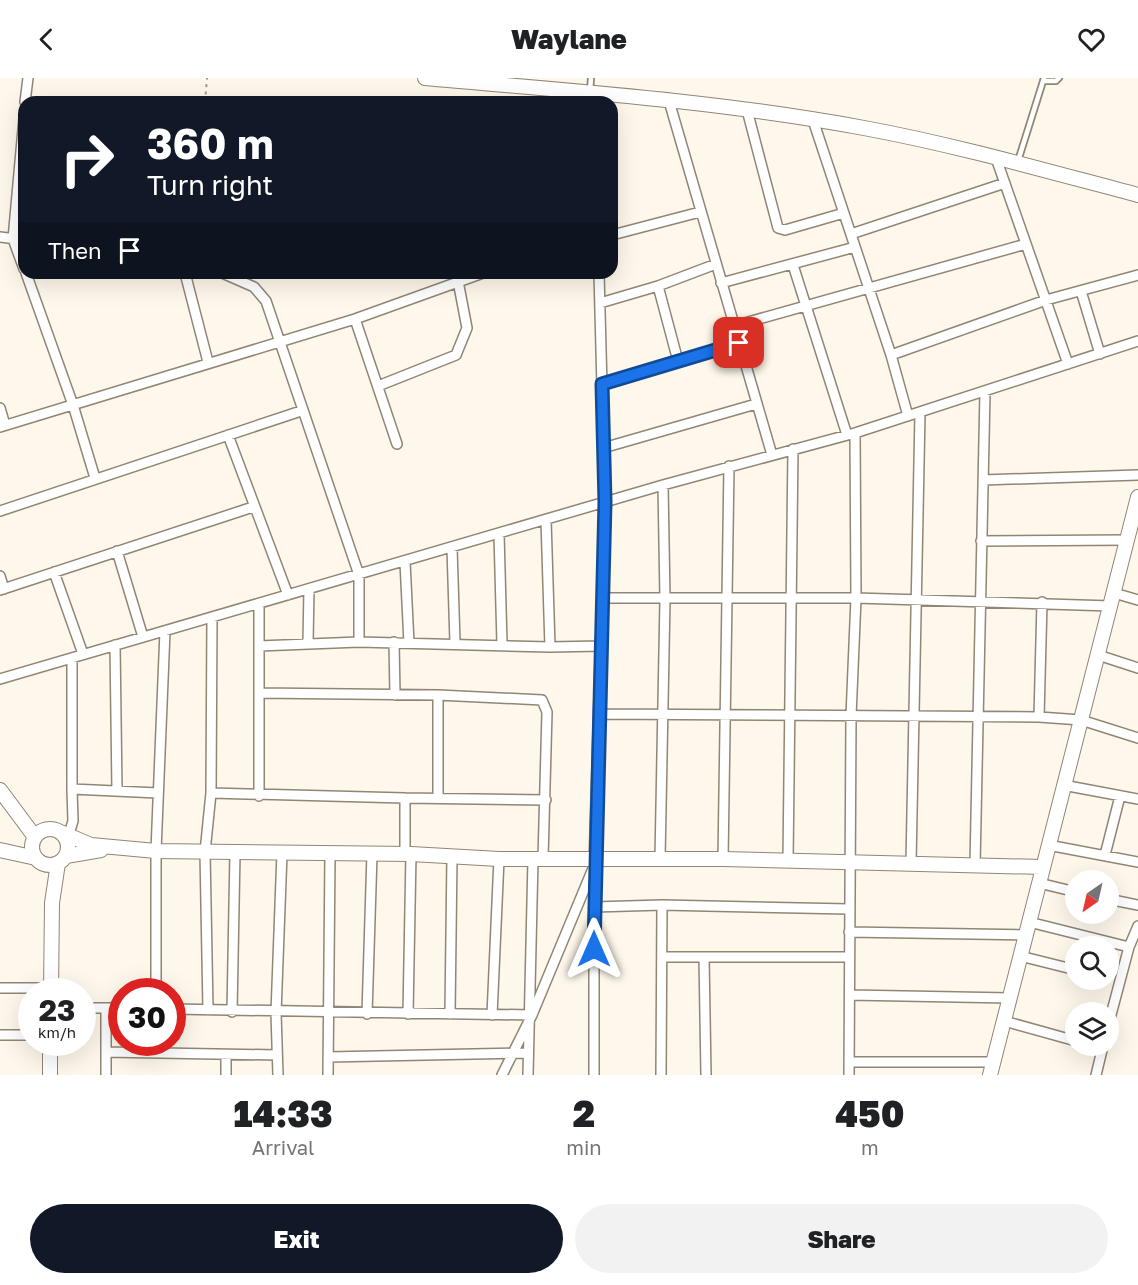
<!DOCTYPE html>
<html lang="en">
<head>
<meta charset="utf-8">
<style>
	:root { --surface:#fff; --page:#f2f2f2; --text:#202124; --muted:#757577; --accent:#111827 }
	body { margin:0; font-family:"Golos Text",sans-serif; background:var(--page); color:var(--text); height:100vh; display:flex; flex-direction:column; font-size:22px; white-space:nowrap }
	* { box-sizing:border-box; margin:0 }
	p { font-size:20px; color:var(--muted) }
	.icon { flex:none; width:33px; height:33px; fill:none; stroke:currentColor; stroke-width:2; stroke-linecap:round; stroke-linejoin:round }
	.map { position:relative; height:997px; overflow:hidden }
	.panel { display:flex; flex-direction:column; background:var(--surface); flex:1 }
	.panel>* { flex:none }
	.banner { position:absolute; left:18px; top:18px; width:600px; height:183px; border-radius:18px; box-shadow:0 6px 24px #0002; background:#111827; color:#fff; overflow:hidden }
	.needle { width:39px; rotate:214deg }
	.fabs { position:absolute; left:1065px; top:792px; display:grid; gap:12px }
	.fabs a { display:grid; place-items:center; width:54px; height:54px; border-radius:50%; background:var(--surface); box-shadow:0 6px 24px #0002; font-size:30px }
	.speed { position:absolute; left:18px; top:900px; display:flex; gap:12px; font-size:30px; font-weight:700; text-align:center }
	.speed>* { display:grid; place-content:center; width:78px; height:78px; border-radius:50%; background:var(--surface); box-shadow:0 6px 24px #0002; line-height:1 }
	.speed small { font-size:15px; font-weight:400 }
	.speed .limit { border:9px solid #d22; background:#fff; color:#111 }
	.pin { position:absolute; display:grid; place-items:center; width:51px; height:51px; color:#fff; margin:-26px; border-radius:12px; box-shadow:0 3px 9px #0006 }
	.me { position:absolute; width:66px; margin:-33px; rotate:0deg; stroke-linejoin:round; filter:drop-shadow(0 0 4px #0008) }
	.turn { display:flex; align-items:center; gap:21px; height:126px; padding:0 30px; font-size:27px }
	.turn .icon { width:78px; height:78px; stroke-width:2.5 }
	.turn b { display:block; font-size:42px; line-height:51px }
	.then { display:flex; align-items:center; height:57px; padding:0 30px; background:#0003; gap:12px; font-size:22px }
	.eta { display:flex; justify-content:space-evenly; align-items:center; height:102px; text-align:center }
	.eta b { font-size:36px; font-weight:800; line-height:42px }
	.primary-button { display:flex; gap:12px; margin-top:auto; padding:12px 30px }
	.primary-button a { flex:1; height:69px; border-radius:36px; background:var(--accent); color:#fff; font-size:24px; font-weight:800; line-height:69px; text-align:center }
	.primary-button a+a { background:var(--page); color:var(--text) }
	header { display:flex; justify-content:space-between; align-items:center; height:78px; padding:0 30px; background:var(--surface); font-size:27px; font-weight:800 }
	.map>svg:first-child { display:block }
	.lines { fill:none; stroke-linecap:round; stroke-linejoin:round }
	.lane-casing { stroke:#918674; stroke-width:8 }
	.street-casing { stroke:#918674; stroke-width:12 }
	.secondary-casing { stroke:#918674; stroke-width:16 }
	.path { stroke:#9e988f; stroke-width:2; stroke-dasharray:3 4.5; stroke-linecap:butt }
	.lane { stroke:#fff; stroke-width:4.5 }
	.street { stroke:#fff; stroke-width:9 }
	.secondary { stroke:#fff; stroke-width:14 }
	.route-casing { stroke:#114b97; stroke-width:15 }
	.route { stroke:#1a73e8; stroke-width:10 }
</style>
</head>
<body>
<header><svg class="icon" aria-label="back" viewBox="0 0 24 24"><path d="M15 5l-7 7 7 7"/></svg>Waylane<svg class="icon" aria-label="heart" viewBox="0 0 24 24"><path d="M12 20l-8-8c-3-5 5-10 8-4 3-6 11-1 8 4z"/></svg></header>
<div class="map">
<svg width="1138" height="997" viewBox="0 0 1138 997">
	<rect width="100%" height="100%" fill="#fef7eb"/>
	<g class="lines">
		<g class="lane-casing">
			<path id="lane" d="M1043,3H1056L1059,0
				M590,13L591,0
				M1018,83L1044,0"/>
		</g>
		<g class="street-casing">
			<path id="street" d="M669,23L772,377
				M25,24L28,0
				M747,32L778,150L785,152L844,135
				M24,40L13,161L24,191
				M813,42L891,277L908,338
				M996,80L1068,286
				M851,156L1005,105
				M612,157L700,134
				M0,159L24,162
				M793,187L847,357
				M26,195L73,327L95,400
				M185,195L208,284
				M222,195L254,209L266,223L359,497V564
				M721,205L855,169
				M658,208L678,283
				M1081,213L1100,276
				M600,225L658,208L716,186
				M355,241L397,366
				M734,248L1026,166
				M891,277L1046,222L1138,197
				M602,306L739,265
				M378,308L456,277L467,250L458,203
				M0,330L5,347
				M0,349L355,241L483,195
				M228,357L288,517
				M603,370L756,326
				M983,402L1138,397
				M0,433L301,333
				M546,442L550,569L601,568
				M499,456L502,566
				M981,463L1128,462
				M452,470L455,565
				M117,473L143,559
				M405,484L409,565
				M54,494L83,576
				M0,498L4,511
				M0,512L253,429
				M1114,515L1138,522
				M602,520H856L1111,528
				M259,526V718
				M308,564L309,511
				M394,564L395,617
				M115,567L117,713
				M259,568L359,564L550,569
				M1098,577L1138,590
				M0,601L663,407L855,355L1138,263
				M259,615L438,617L542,622L547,634L543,781
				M438,617V720
				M600,636L1039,639L1081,642L1138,660
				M1039,639L1042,524
				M1063,707L1138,721
				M72,711V580
				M211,715L405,720V776
				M405,720L546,722
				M68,759L73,743L72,711L158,715
				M1048,767L1138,784
				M1105,777L1120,718
				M660,781L665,521L663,407
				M723,781L729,388
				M788,782L793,371
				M911,785L920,335
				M975,787L985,314
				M1039,805L1076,814
				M1108,821L1138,827
				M594,829L662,827L849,831
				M1029,844L1129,869
				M849,854L1026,857
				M1020,878L1076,892
				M662,879H849
				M704,879L706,997
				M0,910H51
				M156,914V773L165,553
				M850,917L1010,920
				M82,930H122
				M106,930V997
				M172,931L532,937
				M208,932L205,774L211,715L212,539
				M232,934L235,774
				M367,936L372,776
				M408,936L411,776
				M450,936L452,778
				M492,937L499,781
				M1004,943L1076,963
				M1108,948L1129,869L1138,848
				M0,957H32
				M106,974L277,977
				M226,978V997
				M328,979L528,975
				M849,984H994
				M278,997L276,935L282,775
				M328,997L330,775
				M502,997L532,937L594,788L605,424L599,195
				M528,997L533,781
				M594,997V792
				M661,997L662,827
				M849,997L851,638L856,520L855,355
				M1096,997L1103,968"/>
		</g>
		<g class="secondary-casing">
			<path id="secondary" d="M425,0C571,13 719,23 864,50C956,67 1047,93 1138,117
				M0,712L35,759
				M32 769a18 18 0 1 1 36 0a18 18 0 1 1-36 0Z
				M58,753L91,767L156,773L411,776L499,781H723L1042,789
				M0,772L36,780
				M66,778L101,772
				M51,914L52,825L58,785
				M50,997V964
				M990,997L1138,419"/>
		</g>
		<path class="path" d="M205,24L207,0"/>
		<use href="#lane" class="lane"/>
		<use href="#street" class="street"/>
		<use href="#secondary" class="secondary"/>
	</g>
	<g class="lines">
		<g class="route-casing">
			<path id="route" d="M594,871L605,424L602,306L739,265"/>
		</g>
		<use href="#route" class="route"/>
	</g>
</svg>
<div class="fabs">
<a><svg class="needle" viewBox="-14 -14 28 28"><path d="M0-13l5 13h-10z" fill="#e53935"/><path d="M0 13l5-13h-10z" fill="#757577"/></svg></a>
<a><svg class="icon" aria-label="search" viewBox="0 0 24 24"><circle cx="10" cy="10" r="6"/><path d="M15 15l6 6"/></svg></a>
<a><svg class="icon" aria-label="layers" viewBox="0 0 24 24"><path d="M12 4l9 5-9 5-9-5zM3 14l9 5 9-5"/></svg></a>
</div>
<div class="speed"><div>23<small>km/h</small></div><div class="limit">30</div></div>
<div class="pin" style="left:739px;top:265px;background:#d93025"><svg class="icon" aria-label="arrive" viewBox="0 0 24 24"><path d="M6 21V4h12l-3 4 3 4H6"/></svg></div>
<svg class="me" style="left:594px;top:871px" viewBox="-20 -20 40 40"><path d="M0-17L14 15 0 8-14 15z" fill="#1a73e8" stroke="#fff" stroke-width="4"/></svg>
<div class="banner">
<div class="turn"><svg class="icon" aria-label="right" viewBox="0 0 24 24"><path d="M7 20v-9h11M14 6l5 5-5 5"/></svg><div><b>360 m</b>Turn right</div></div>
<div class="then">Then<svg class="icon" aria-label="arrive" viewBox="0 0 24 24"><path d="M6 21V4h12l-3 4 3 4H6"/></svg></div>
</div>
</div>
<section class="panel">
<div class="eta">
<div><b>14:33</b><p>Arrival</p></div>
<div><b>2</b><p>min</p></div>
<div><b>450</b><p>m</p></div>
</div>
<div class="primary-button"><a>Exit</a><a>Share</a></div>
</section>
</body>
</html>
